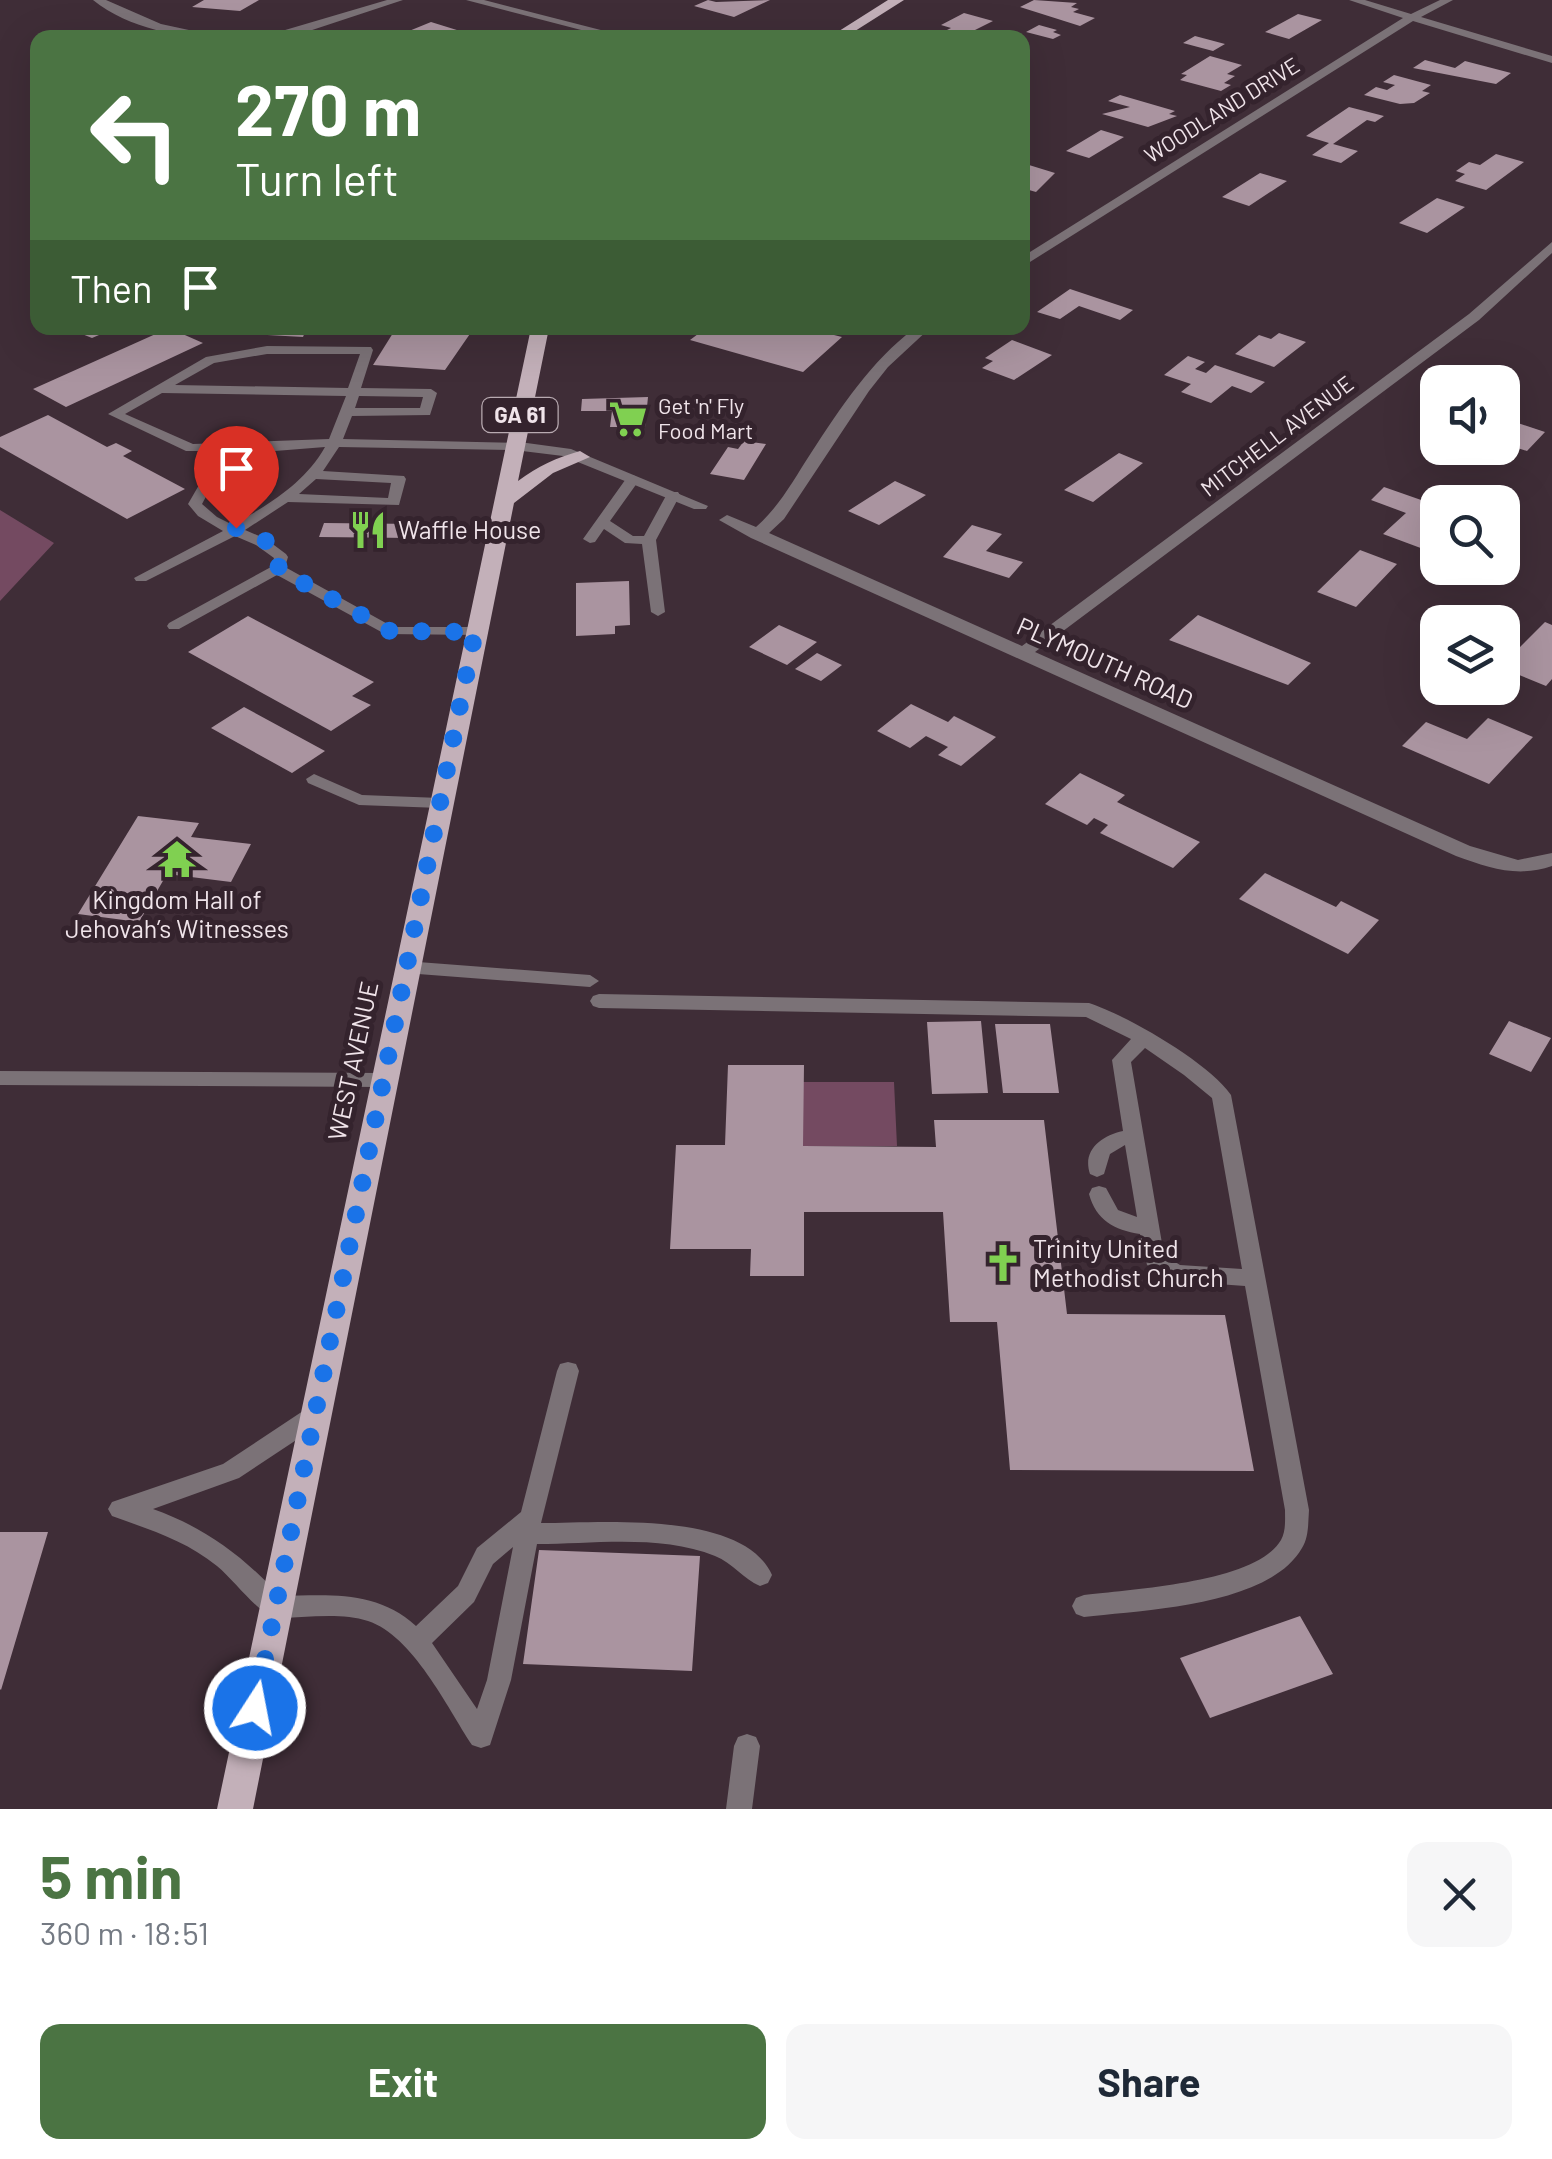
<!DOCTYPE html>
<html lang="en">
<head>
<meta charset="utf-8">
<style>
	:root { --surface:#fff; --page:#f6f6f7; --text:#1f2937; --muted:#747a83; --accent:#4b7443 }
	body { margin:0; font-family:Barlow,sans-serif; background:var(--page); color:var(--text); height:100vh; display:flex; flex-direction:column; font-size:38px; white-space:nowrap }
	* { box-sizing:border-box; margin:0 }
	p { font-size:32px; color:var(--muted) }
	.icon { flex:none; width:55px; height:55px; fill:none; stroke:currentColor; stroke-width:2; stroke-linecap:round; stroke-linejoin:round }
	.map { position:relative; height:1809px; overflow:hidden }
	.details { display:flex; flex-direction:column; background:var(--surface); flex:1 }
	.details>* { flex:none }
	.guide { position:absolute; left:30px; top:30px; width:1000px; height:305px; border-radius:20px; box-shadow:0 10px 40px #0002; background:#4b7443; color:#fff; overflow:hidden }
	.buttons { position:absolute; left:1420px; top:365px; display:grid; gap:20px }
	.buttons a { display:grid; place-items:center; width:100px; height:100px; border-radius:20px; background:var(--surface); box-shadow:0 10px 40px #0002; font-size:50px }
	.pin { position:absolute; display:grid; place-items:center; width:85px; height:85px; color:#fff; margin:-102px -42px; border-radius:50% 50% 50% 0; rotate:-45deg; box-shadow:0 0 10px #0007 }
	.pin .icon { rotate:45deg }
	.me { position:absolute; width:110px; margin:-55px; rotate:11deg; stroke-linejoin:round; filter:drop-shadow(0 0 8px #0008) }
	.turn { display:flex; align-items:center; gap:35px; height:210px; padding:0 40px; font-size:45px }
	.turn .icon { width:130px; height:130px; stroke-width:2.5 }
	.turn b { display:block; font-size:70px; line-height:85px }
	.then { display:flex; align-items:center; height:95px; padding:0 40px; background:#0003; gap:20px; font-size:38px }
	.round { display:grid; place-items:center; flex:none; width:105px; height:105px; border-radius:20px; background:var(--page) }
	.headline { display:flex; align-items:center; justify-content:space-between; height:170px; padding:0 40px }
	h1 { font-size:60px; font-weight:700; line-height:75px; color:var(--accent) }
	.action { display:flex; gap:20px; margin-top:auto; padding:20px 40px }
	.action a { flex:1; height:115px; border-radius:20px; background:var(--accent); color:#fff; font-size:40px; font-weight:700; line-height:115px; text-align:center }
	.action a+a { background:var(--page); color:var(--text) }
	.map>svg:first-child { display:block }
	.green { fill:#744a61 }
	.building { fill:#aa94a0 }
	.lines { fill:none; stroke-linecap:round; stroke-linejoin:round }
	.lane { fill:#7b7277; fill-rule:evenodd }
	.street { fill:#7b7277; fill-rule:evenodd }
	.primary { fill:#c3b0b9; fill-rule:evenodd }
	.route { stroke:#1a73e8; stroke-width:18; stroke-dasharray:0 32.4 }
	.labels { text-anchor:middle; stroke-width:10; stroke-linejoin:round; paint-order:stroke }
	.far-street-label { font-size:22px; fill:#f0e4ea; stroke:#34232d }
	.far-poi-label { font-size:22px; fill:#f0e4ea; stroke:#34232d; text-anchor:start }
	.shield { fill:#34232d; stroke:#b8aab1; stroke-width:2.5 }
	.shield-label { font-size:22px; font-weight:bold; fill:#f0e4ea }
	.poi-label { font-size:25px; fill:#f0e4ea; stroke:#34232d; text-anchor:start }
	.street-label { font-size:25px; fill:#f0e4ea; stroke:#34232d }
</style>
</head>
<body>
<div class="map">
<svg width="1552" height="1809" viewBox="0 0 1552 1809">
	<rect width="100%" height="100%" fill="#3f2d37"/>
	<path class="green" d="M0,510L54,543L0,601Z
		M803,1082H894L897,1146H803Z"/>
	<path class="building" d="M204,0H259L240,11L192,7Z
		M708,0L716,2L770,0L734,17L694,6Z
		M1034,0L1077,3L1071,7L1079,9L1073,12L1095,18L1080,26L1020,7Z
		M964,13L993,21L973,31L984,34L977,38L943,32L951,28L941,25Z
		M1298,14L1322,20L1289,39L1265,32Z
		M431,22L473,35L414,38L420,35L409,31Z
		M1039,25L1057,30L1053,32L1061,35L1053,39L1026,32Z
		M1195,36L1225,44L1213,51L1183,43Z
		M1210,56L1242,65L1227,74L1235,76L1224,83L1231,85L1221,91L1180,80L1187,75L1181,74Z
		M1425,60L1455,68L1465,61L1511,73L1496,84L1413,68Z
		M1394,75L1431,85L1422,91L1430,93L1414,103L1400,104L1364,95L1376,87L1387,90L1395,85L1383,82Z
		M1120,95L1175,111L1169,114L1177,116L1148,127L1102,114L1130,107L1108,101Z
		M1349,107L1384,116L1375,122L1367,120L1333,144L1358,151L1341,163L1312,155L1329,143L1306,136Z
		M1101,130L1124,137L1089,158L1066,151Z
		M1496,154L1524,162L1486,190L1455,181L1465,174L1456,171L1469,162L1480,165Z
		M1029,165L1055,173L1036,192L1022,188V169Z
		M1260,173L1287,181L1249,206L1222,197Z
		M1437,198L1465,207L1427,233L1399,223Z
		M1070,289L1133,310L1120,320L1079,306L1060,319L1037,312Z
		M67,328H97L106,332L92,338Z
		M169,328L203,343L66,407L33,389Z
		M218,328H350L348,333L305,332L303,337L216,332Z
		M378,328H474L445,370L373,365L393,333L375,331Z
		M706,328H806L842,337L803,372L690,340Z
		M1279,333L1306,342L1274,367L1235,354L1259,335L1271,339Z
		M1012,340L1052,355L1014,380L982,368L993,361L985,358Z
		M1188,356L1205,362L1195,369L1206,373L1215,365L1265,382L1251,393L1232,386L1211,403L1181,392L1191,384L1164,375Z
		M648,397L645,427H610L612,411H581L582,399Z
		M48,415L107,447L116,443L132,451L123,456L185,489L127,519L0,447V437Z
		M1506,419L1545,432L1527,451L1508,445L1489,465L1467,458L1460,465L1424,454L1434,444L1423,441L1438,427V448H1502Z
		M744,441L766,444L744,480L710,474L728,447L738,449Z
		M1119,453L1143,463L1093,502L1064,490Z
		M895,481L926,495L879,525L848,511Z
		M1384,487L1424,501L1420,505L1438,512V538L1426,550L1383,534L1406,513L1371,500Z
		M324,523L416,524L412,538L319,537Z
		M972,525L1002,534L986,551L1023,562L1009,578L943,557Z
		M1360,550L1397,564L1356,607L1317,592Z
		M629,581L630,625L615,626V634L576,636V583Z
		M1198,615L1311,663L1288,685L1169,640Z
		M248,616L374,682L352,696L371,705L331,731L188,652Z
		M1545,622L1552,625V679L1546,686L1502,668V642L1519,648Z
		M779,625L817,642L787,665L749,647Z
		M817,653L842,665L821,681L795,669Z
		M911,704L948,722L954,716L996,737L961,766L938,755L948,747L926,736L910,748L877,731Z
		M244,707L325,751L292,773L211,728Z
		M1488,718L1533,737L1489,784L1402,746L1426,722L1467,739Z
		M1080,773L1125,795L1117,802L1200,842L1173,868L1100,833L1108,825L1094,818L1087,825L1045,804Z
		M138,816L199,823L191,837L251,844L231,882L167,874L139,922L78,914Z
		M1265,873L1336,907L1341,901L1379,920L1348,954L1239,899Z
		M981,1021L988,1093L932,1094L927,1022Z
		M1509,1021L1551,1038L1531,1072L1489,1054Z
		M995,1024H1050L1059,1093H1003Z
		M728,1065H804L803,1146L936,1147L934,1120H1044L1067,1314L1225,1315L1254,1471L1010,1470L997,1322H950L943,1212H804V1276H750L751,1249H670L676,1145H725Z
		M0,1532H48L1,1690L0,1689Z
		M539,1550L700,1556L692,1671L523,1664Z
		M1300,1616L1333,1674L1210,1718L1180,1658Z"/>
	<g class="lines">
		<path class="lane" d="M267,346L371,347L373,350L361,388L431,389L437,393L430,415L352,416L343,439L517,443L519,446L512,450L339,447L323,471L404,476L406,479L399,505L288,502L245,530L266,539L286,554L288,557L285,567L393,627H475L483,632L480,635L385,634L277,575L179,629H169L167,626L169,623L271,567L274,558L256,545L235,536L146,581H136L134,578L223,531L198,516L188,504L199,485L256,451H186L108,414L206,357ZM267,354H360L348,388L175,385L214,363ZM162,393L346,396L329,439L193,444L125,414ZM359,396L423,397L420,408H355ZM325,447C304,484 269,504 233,525L217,517L202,504L209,491L275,451ZM316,479L391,483L388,498L299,494Z
			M633,475L640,479L610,521L633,536H644L668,492H678L680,495L656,540L665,612L658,616L651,612L642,544L625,543L604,529L595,542L590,543L583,539L628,476Z
			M314,774L362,795L440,798L448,803L440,808L359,805L308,783L306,779Z
			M405,961L590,975L599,981L590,987L405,973L396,967Z
			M599,994L1089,1003C1128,1016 1208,1062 1231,1095L1309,1510C1308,1523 1309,1537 1302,1548C1269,1606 1144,1610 1084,1617L1076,1614L1072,1606L1076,1598L1084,1595C1131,1589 1256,1583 1281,1540C1286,1531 1285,1520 1285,1510L1245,1286L1176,1281L1147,1265L1140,1234C1114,1230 1096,1220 1089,1194L1092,1188L1099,1186L1106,1188L1118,1210L1137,1217L1125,1145L1110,1154L1104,1174L1097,1177L1090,1174C1082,1150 1101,1136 1123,1131L1112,1060L1131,1039L1086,1017L599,1008L593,1006L590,1001L593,996ZM1145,1048L1184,1075L1212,1098L1242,1269L1180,1265L1164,1255L1131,1062Z
			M0,1071L382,1073L389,1075L392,1080L389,1085L382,1087L0,1085Z
			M568,1362L576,1364L579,1371L541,1523C600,1523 743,1510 772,1575L768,1583L760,1586C743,1579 733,1563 715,1556C661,1534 593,1544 537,1544L511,1680L490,1745L481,1748L472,1745C447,1707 413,1636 368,1621C340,1612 305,1618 275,1618C256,1611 235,1581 217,1566C185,1540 150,1530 112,1516L108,1509L112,1502L223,1464L306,1409L314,1406L322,1409L325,1416L322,1423L239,1478L153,1509C204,1527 243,1556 280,1596C330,1595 377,1590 416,1626L458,1586L477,1548L521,1512L557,1371L560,1364ZM513,1547L487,1680L477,1709L432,1643L474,1602L493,1564Z
			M747,1734L756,1737L760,1746L752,1809H726L734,1746L738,1737Z"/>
		<path class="street" d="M93,0H106L161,24L226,38C181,38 129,29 93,0Z
			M387,0H403L294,36L258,38Z
			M466,0H484L632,38H612Z
			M1349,0H1365L1411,14L1440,0H1453L1421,17L1552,56V63L1413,21L1022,267V257L1403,18Z
			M1552,242V253L1479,320L1035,652L1470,846L1518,860L1552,853V866C1518,878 1489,868 1456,856L751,538L719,520L727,515L756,527C780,506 794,479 811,453C841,407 871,361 915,328H930L888,367L869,391L784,519L769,533L1022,646L1469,314Z
			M512,441L571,449L708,506L706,509H694L563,456L507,449V443Z"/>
		<path class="primary" d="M888,0H904L844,38H828Z
			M531,328H549L518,481C538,466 556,458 580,451L590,457L553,473L514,503L253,1809H217Z"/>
	</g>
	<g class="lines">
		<path class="route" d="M236,528L268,542L281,557L278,569L390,631L475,632L255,1708"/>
	</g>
	<defs>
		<g id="supermarket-bare" transform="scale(3)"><path d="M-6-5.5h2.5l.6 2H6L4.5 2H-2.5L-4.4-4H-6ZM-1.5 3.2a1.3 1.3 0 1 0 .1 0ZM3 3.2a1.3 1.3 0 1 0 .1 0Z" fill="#80d051" stroke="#34232d" stroke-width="2.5" paint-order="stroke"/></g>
		<g id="restaurant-bare" transform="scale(3)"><path d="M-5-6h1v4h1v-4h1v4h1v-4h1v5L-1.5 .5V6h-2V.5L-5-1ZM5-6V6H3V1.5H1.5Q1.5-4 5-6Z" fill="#80d051" stroke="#34232d" stroke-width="2.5" paint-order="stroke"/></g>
		<g id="temple-bare" transform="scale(3)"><path d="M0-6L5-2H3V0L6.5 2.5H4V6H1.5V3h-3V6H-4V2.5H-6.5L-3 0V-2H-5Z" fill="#80d051" stroke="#34232d" stroke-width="2.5" paint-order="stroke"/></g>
		<g id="church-bare" transform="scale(3)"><path d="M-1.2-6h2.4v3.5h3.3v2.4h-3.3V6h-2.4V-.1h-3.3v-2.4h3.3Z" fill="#80d051" stroke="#34232d" stroke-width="2.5" paint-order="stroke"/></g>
	</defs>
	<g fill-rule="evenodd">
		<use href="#supermarket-bare" x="628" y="419"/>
		<use href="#restaurant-bare" x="368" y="530"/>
		<use href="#temple-bare" x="177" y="859"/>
		<use href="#church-bare" x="1003" y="1263"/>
	</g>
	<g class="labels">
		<g class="far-street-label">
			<text transform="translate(1222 110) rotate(-32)" y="8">WOODLAND DRIVE</text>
			<text transform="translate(1277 436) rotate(-37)" y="8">MITCHELL AVENUE</text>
		</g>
		<g class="far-poi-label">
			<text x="658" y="414">Get 'n' Fly<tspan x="658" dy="25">Food Mart</tspan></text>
		</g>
		<rect class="shield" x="482.5" y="398" width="75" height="34" rx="8"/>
		<g class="shield-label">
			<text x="520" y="423">GA 61</text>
		</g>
		<g class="poi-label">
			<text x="398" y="539">Waffle House</text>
			<text x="177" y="909" text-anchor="middle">Kingdom Hall of<tspan x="177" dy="29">Jehovah’s Witnesses</tspan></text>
			<text x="1033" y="1258">Trinity United<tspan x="1033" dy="29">Methodist Church</tspan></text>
		</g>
		<g class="street-label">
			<text transform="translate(1105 663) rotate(24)" y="9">PLYMOUTH ROAD</text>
			<text transform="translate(353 1061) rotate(-78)" y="9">WEST AVENUE</text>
		</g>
	</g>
</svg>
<div class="buttons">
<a><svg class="icon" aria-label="sound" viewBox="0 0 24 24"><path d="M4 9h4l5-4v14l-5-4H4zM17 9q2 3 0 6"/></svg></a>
<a><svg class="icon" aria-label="search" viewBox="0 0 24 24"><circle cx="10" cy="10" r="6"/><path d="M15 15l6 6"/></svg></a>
<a><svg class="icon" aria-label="layers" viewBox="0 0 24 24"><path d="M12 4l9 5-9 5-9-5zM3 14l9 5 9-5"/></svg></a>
</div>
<div class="pin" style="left:236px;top:528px;background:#d93025"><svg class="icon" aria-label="arrive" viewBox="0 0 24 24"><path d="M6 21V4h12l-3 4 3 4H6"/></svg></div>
<svg class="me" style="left:255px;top:1708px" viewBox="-20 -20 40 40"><circle r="17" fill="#1a73e8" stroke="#fff" stroke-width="3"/><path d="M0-11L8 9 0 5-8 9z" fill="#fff"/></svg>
<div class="guide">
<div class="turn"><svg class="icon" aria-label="left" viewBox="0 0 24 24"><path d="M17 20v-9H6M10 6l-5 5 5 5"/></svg><div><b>270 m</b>Turn left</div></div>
<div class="then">Then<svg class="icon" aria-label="arrive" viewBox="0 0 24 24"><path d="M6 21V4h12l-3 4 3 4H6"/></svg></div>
</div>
</div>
<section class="details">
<div class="headline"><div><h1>5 min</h1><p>360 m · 18:51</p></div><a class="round"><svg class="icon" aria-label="close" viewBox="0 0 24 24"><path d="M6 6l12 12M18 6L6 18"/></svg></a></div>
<div class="action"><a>Exit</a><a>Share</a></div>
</section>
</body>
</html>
